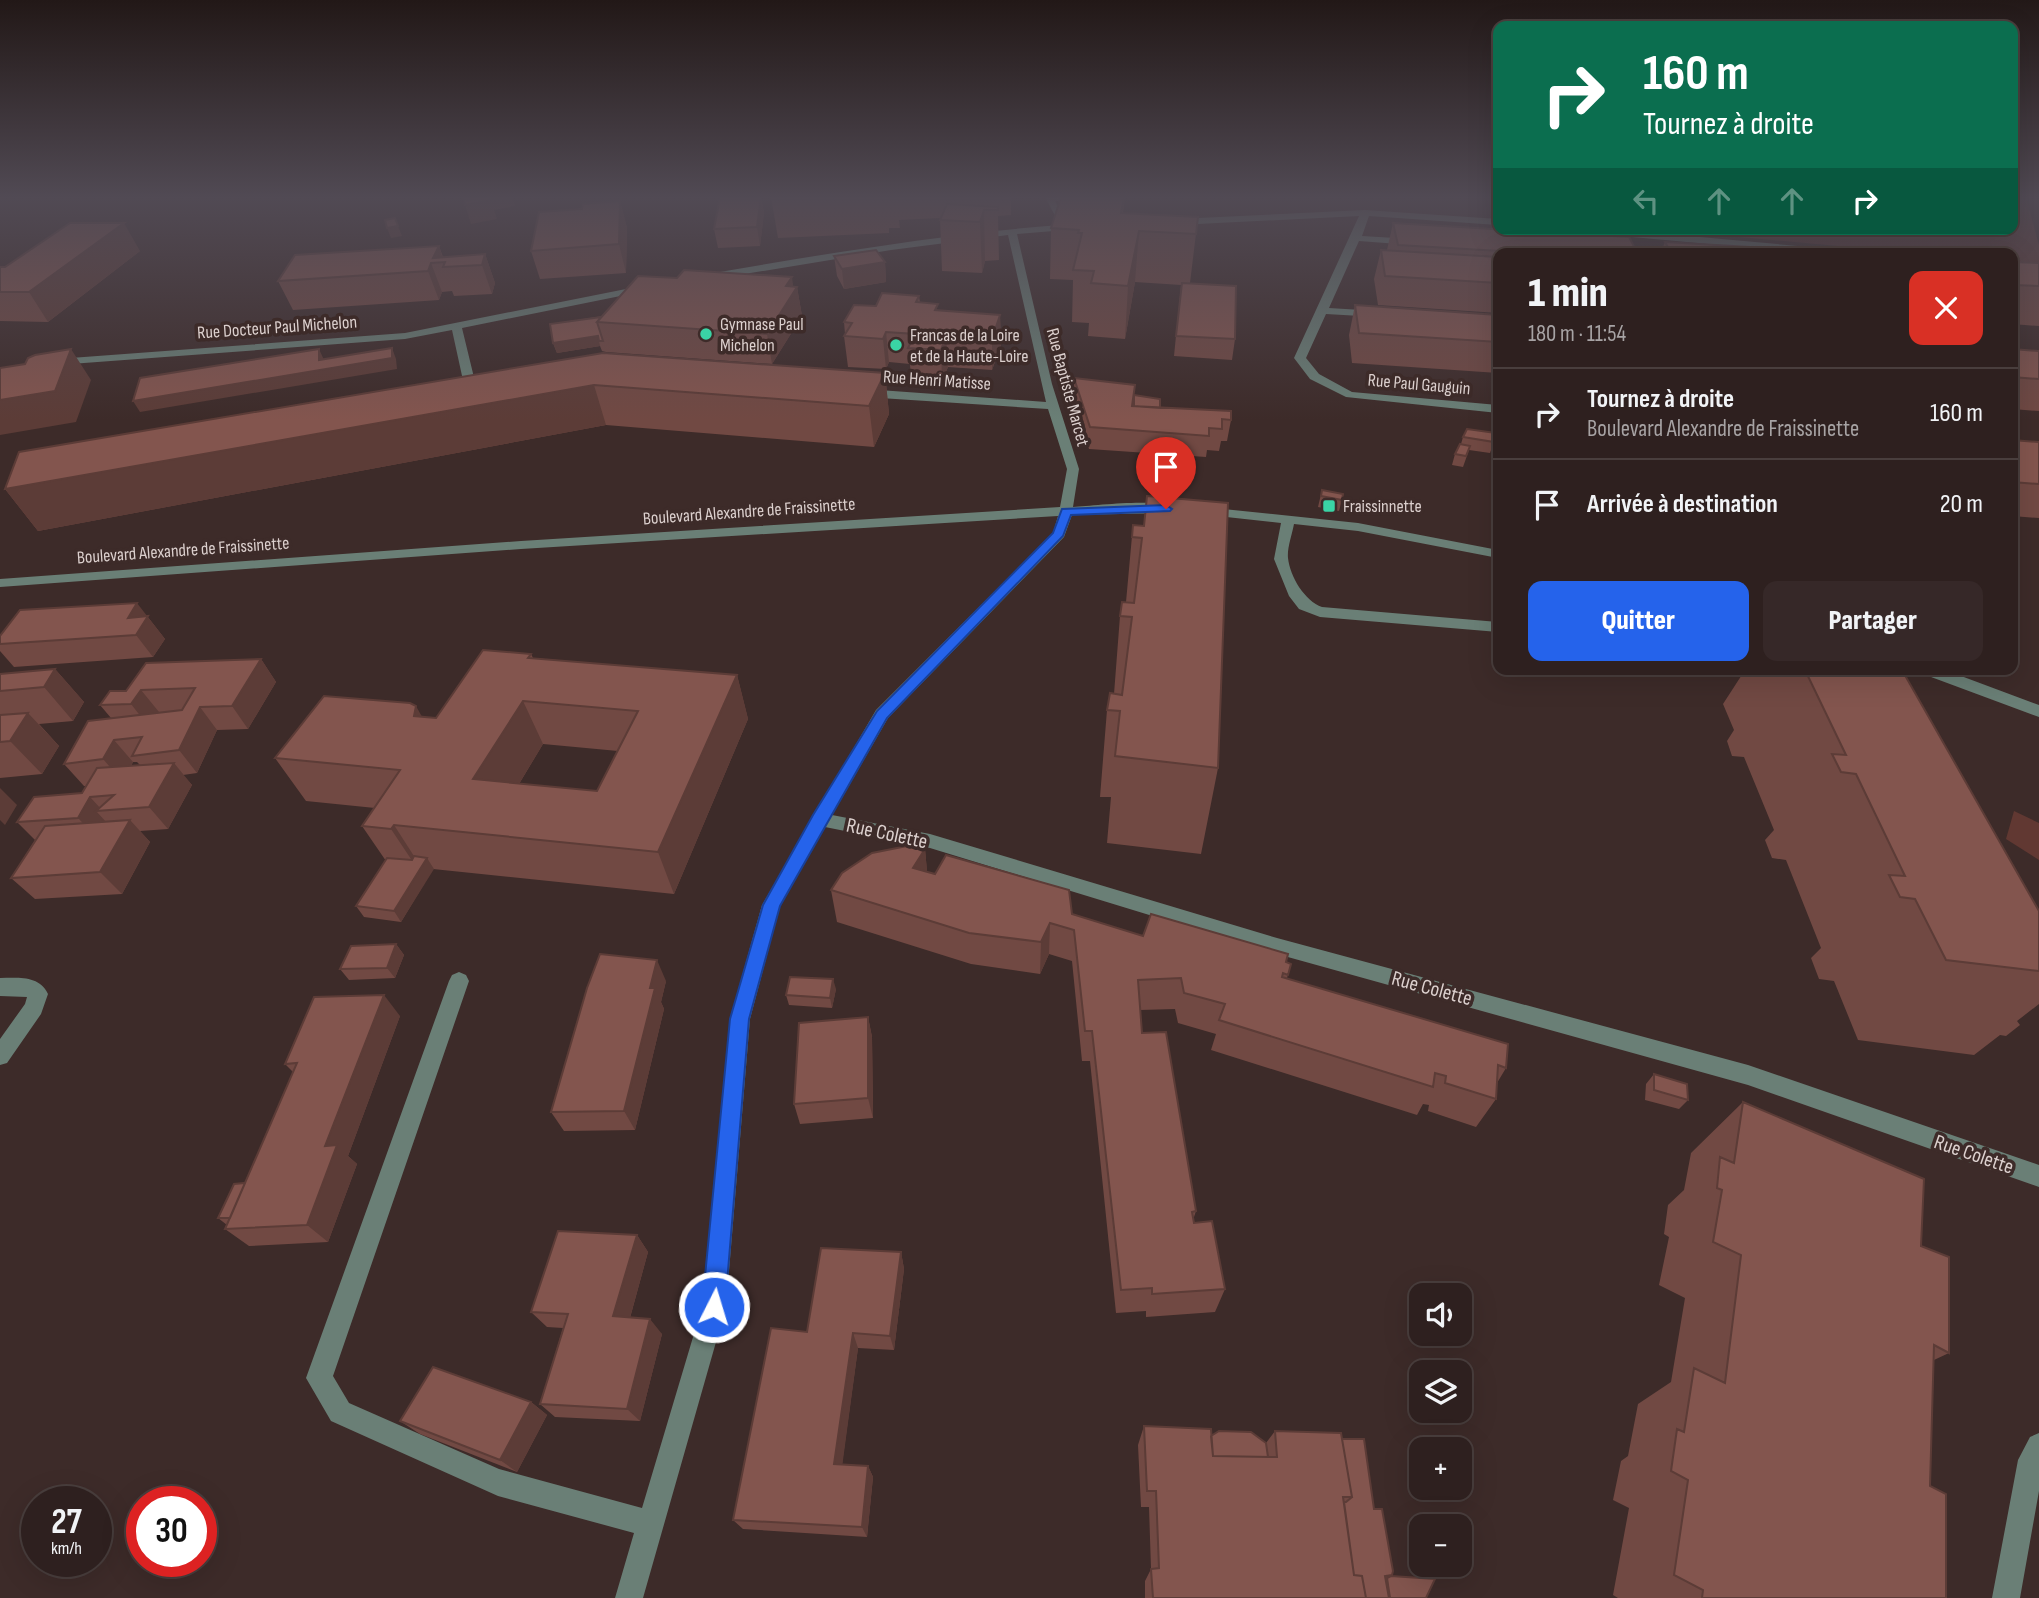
<!DOCTYPE html>
<html lang="fr">
<head>
<meta charset="utf-8">
<style>
	:root { --surface:#2e201f; --page:#362828; --text:#f1f3f6; --muted:#a7a3a4; --line:#493e3d; --accent:#2563eb }
	body { margin:0; font-family:"Sofia Sans Condensed",sans-serif; background:var(--page); color:var(--text); height:100vh; display:flex; flex-direction:column; font-size:26px; white-space:nowrap }
	* { box-sizing:border-box; margin:0 }
	p { font-size:23px; color:var(--muted) }
	.icon { flex:none; width:38px; height:38px; fill:none; stroke:currentColor; stroke-width:2; stroke-linecap:round; stroke-linejoin:round }
	.map { position:relative; flex:1; overflow:hidden }
	.drawer { position:absolute; left:1493px; top:248px; width:525px; height:427px; display:flex; flex-direction:column; background:var(--surface); border-radius:14px; box-shadow:0 7px 28px #0002,0 0 0 2px var(--line) }
	.drawer>* { flex:none }
	.guide { position:absolute; left:1493px; top:21px; width:525px; height:214px; border-radius:14px; box-shadow:0 7px 28px #0002,0 0 0 2px var(--line); background:#0b6e4f; color:#fff; overflow:hidden }
	.controls { position:absolute; left:1409px; top:1283px; display:grid; gap:14px }
	.controls a { display:grid; place-items:center; width:63px; height:63px; border-radius:14px; background:var(--surface); box-shadow:0 7px 28px #0002,0 0 0 2px var(--line); font-size:35px }
	.speed { position:absolute; left:21px; top:1486px; display:flex; gap:14px; font-size:35px; font-weight:700; text-align:center }
	.speed>* { display:grid; place-content:center; width:91px; height:91px; border-radius:50%; background:var(--surface); box-shadow:0 7px 28px #0002,0 0 0 2px var(--line); line-height:1 }
	.speed small { font-size:18px; font-weight:400 }
	.speed .limit { border:10px solid #d22; background:#fff; color:#111 }
	.pin { position:absolute; display:grid; place-items:center; width:60px; height:60px; color:#fff; margin:-72px -30px; border-radius:50% 50% 50% 0; rotate:-45deg; box-shadow:0 0 7px #0007 }
	.pin .icon { rotate:45deg }
	.me { position:absolute; width:77px; margin:-38px; rotate:5deg; stroke-linejoin:round; filter:drop-shadow(0 0 5px #0008) }
	.turn { display:flex; align-items:center; gap:24px; height:147px; padding:0 35px; font-size:32px }
	.turn .icon { width:91px; height:91px; stroke-width:2.5 }
	.turn b { display:block; font-size:49px; line-height:60px }
	.lanes { display:flex; align-items:center; height:66px; padding:0 35px; background:#0003; justify-content:center; gap:35px; direction:ltr }
	.lanes .off { opacity:.35 }
	.round { display:grid; place-items:center; flex:none; width:74px; height:74px; border-radius:14px; background:var(--page) }
	.head { display:flex; align-items:center; justify-content:space-between; height:119px; padding:0 35px }
	h1 { font-size:42px; font-weight:800; line-height:52px }
	.cta { display:flex; gap:14px; margin-top:auto; padding:14px 35px }
	.cta a { flex:1; height:80px; border-radius:14px; background:var(--accent); color:#fff; font-size:28px; font-weight:800; line-height:80px; text-align:center }
	.cta a+a { background:var(--page); color:var(--text) }
	ul { padding:0; list-style:none }
	li { display:flex; align-items:center; gap:21px; height:91px; padding:0 35px; border-top:2px solid var(--line) }
	li div { flex:1 }
	li b { display:block; font-size:26px }
	li em { font-style:normal }
	.map>svg:first-child { display:block }
	.green { fill:#613832 }
	.lines { fill:none; stroke-linecap:round; stroke-linejoin:round }
	.minor { fill:#6a7f76; fill-rule:evenodd }
	.wall { fill:#714943; fill-rule:evenodd }
	.shaded-wall { fill:#5c3c37 }
	.building { fill:#83554e; stroke:#5c3c37; stroke-width:2; fill-rule:evenodd }
	.route { fill:#2563eb; stroke:#184099; stroke-width:2 }
	.poi-dot { fill:#3ad4a5; stroke:#3d2b29; stroke-width:2.5 }
	.labels { text-anchor:middle; stroke-width:7; stroke-linejoin:round; paint-order:stroke }
	.far-poi-label { font-size:18px; fill:#dcd0ce; stroke:#3d2b29; text-anchor:start }
	.far-street-label { font-size:18px; fill:#dcd0ce; stroke:#3d2b29 }
	.street-label { font-size:21px; fill:#dcd0ce; stroke:#3d2b29 }
</style>
</head>
<body>
<div class="map">
<svg width="2039" height="1598" viewBox="0 0 2039 1598">
	<rect width="100%" height="100%" fill="#3d2b29"/>
	<path class="green" d="M2013,197H2026L2039,245V269L2013,264L2012,254H1925L1651,229H2012Z
		M2014,811L2039,823V860L2006,839Z"/>
	<g class="lines">
		<path class="minor" d="M1045,197H1091L1087,200L1055,201L1069,225H1078V229L1017,234L1052,384L1079,469L1073,507C1095,506 1161,497 1176,509L1169,513L1072,515L1064,537L888,718L832,815L930,834L1277,938L1748,1065L2039,1165V1187L1748,1085L1277,954L930,848L825,827L780,906L750,1019L726,1307L643,1598H615L634,1533L498,1496L331,1421L306,1378L449,981L452,975L459,972L466,975L469,981L333,1376L349,1403L499,1469L642,1508L702,1307L730,1019L762,905L876,710L1053,533L1058,516L521,549L0,587V579L521,541L1060,507L1067,469L1048,409L865,397L859,393L865,389L1046,402L1008,235L891,250L708,280L703,277L708,274C825,254 942,234 1060,225Z
			M1365,210L1498,219V225L1369,216L1362,236L1412,239L1417,242L1412,245L1359,241L1329,308L1378,311L1383,314L1378,317L1326,314L1306,358L1319,374L1352,392L1498,405V413L1346,397L1310,379L1294,358L1359,216L1177,225L1172,222L1177,219Z
			M1572,229H1611L1853,251L1858,254H1818L1577,232Z
			M646,285L650,286V290L462,328L478,394L472,398L466,394L452,330L405,339L57,365L51,362L57,359L405,333Z
			M1204,507L1358,523L1498,550V558L1358,531L1294,524C1292,535 1287,548 1288,558C1290,577 1305,601 1322,607L1498,622V632L1320,617L1299,609L1289,596L1274,559L1281,523L1199,514L1197,511Z
			M1921,670H1945L2039,705V717L1923,674Z
			M0,978C18,978 39,975 48,994L41,1014L7,1063L0,1065V1039L25,1004L27,997L0,996Z
			M2039,1433V1491L2020,1598H1992L2018,1460L2030,1437Z"/>
	</g>
	<path class="wall" d="M761,197L764,213L760,246L718,248L714,229Z
		M771,197H1011V215L998,216L999,260L985,261L982,273L942,271L940,218L899,220L900,228H889V233L778,238Z
		M1125,197L1123,213L1198,217L1190,283L1235,339L1232,360L1174,356L1181,285L1135,282L1125,339L1088,336L1089,323L1072,322L1073,280L1050,279L1051,228Z
		M620,201L627,228L626,273L540,279L531,251L582,209Z
		M1393,223L1638,254H1498V313L1378,305L1374,279L1381,250H1387Z
		M1665,242L1871,254H1660Z
		M439,246L443,257L485,254L495,283L492,294L454,296L452,291L442,292L439,300L293,310L278,281Z
		M140,251L48,322L0,321V267Z
		M834,256L885,262L886,282L844,289L837,276Z
		M2012,262L2039,263V326L2012,324Z
		M794,287H797L802,316L772,364L606,352L602,351L600,346L557,353L553,343L550,324Z
		M919,296L920,302L938,310L1000,315L1001,345L992,370L948,367L942,381L911,379L910,364L889,362L886,369L848,367L844,336L845,334L844,322L876,306Z
		M1355,305L1498,315V373L1352,363L1349,335Z
		M2012,349L2039,351V411L2012,409Z
		M603,353L885,373L889,414L874,447L606,425L38,531L5,489Z
		M1074,378L1160,408L1231,420L1227,441H1221L1219,451L1207,450L1206,457L1089,449L1073,399Z
		M1463,437L1494,442L1490,453L1469,450L1463,467L1452,465L1455,454L1461,444Z
		M2012,440L2039,442V518L2012,516Z
		M1322,490L1342,500L1339,511L1318,507Z
		M1133,525L1144,526L1218,768L1201,854L1107,843L1111,797H1100L1107,710L1114,694L1120,616L1126,602Z
		M147,616L165,639L153,657L14,667L0,651V636Z
		M531,654L533,658L737,675L748,719L674,894L433,869L401,922L364,917L356,906L386,861L362,826L375,808L306,801L275,758L422,717L436,718ZM543,744L618,751L597,791L519,784Z
		M261,659L276,682L248,729L217,730L197,773L183,775L192,785L168,829L140,831L150,842L122,894L35,899L11,878L35,840L17,822L82,793L87,786H84L64,764L111,718L100,705L126,691ZM133,762H137L140,765L131,766Z
		M55,669L84,702L73,721L39,724L59,746L42,774L0,778V674Z
		M1745,670H1902L2039,911V1004L2017,1021L2020,1025L2006,1036L2000,1035L1974,1055L1858,1040L1834,981L1819,979L1811,958L1821,948L1786,860L1772,858L1765,840L1774,830L1744,757L1732,756L1727,741L1734,730L1723,704Z
		M925,849L927,872L1143,936L1291,964L1287,978L1506,1068L1497,1083L1496,1099L1476,1127L1428,1111L1429,1105L1423,1104L1417,1115L1211,1050L1216,1034L1178,1023L1175,1009L1140,1010L1142,1033L1196,1211L1193,1220L1194,1223L1225,1289L1215,1312L1146,1317V1311L1116,1313L1090,1061H1082L1072,961L1049,954L1040,974L971,964L837,922L831,890Z
		M396,944L404,955L395,978L349,980L340,969Z
		M666,981L661,1002L664,1009L635,1130L564,1131L551,1112Z
		M836,989L832,1008L789,1005L786,995Z
		M400,1016L348,1156L357,1164L328,1242L249,1246L225,1229L227,1225L218,1218L245,1183L293,1072L285,1064Z
		M868,1017L872,1037L873,1118L800,1124L794,1104Z
		M1654,1074L1688,1100L1679,1109L1645,1100L1646,1084Z
		M1743,1102L1921,1246L1949,1353L1934,1360L1930,1486L1946,1598H1618L1613,1595L1629,1508L1613,1500L1621,1461L1628,1456L1638,1404L1671,1382L1685,1298L1659,1285L1669,1237L1664,1234L1668,1205L1684,1190L1691,1153Z
		M637,1235L648,1252L630,1318L662,1334L640,1421L555,1417L540,1404L563,1328L547,1327L531,1312Z
		M901,1252L904,1269L894,1350L858,1348L842,1464L868,1466L873,1477L867,1537L743,1529L733,1520L807,1332Z
		M531,1402L547,1415L517,1472L420,1434L400,1421Z
		M1144,1426L1266,1443L1275,1431L1342,1439L1374,1509L1391,1576L1426,1598H1145V1581L1151,1569L1149,1507H1141L1138,1445Z"/>
	<path class="shaded-wall" d="M484,197H512L515,206L494,210L497,219L471,224L465,205Z
		M761,197L764,213L760,246L757,227Z
		M620,201L627,228L626,273L619,244Z
		M984,210L985,261L982,273L980,222Z
		M124,223L140,251L48,322L29,292Z
		M398,226L402,236L391,238L387,228Z
		M1139,231L1135,282L1125,339L1128,286Z
		M439,246L444,262L433,258Z
		M485,254L495,283L492,294L482,265Z
		M885,262L886,282L844,289L842,269Z
		M431,263L442,292L439,300L428,271Z
		M792,277L794,292L797,287L802,316L772,364L767,334L786,286Z
		M1000,315L1001,345L992,370V339Z
		M886,332L889,362L886,369L883,339Z
		M598,336L600,346L557,353L553,343Z
		M946,336L948,367L942,381L941,350Z
		M392,348L396,359L397,369L140,412L133,401L319,360V349L324,360Z
		M71,349L91,380L76,422L0,435V400Z
		M885,373L889,414L874,447L869,406Z
		M594,385L606,425L38,531L5,489Z
		M137,603L165,639L153,657L136,635L128,618Z
		M261,659L276,682L248,729L232,706Z
		M55,669L84,702L73,721L44,687Z
		M737,675L748,719L674,894L658,852Z
		M141,690L159,712L149,727L131,704Z
		M523,701L543,744L496,822L473,779Z
		M416,706L440,749L414,716Z
		M200,707L217,730L197,773L179,750Z
		M28,713L59,746L42,774L10,741Z
		M114,740L133,762L123,782L103,759Z
		M174,763L192,785L168,829L149,807Z
		M0,788L17,805L5,825L0,820Z
		M90,797L102,810L96,811L108,824L99,840L78,818Z
		M130,820L150,842L122,894L100,872Z
		M394,825L421,867L427,858L434,869L401,922L394,911L419,871L391,829Z
		M925,849L928,881L913,868Z
		M1050,923L1049,954L1040,974L1041,942Z
		M396,944L404,955L395,978L387,968Z
		M657,960L666,981L661,1002L664,1009L635,1130L624,1111L650,988Z
		M833,979L836,989L832,1008L830,998Z
		M384,995L400,1016L348,1156L357,1164L328,1242L307,1225L325,1146Z
		M868,1017L872,1037L873,1118L868,1098Z
		M637,1235L648,1252L626,1332L613,1316Z
		M901,1252L904,1269L894,1350L890,1336Z
		M650,1319L662,1334L640,1421L627,1409Z
		M853,1333L858,1348L841,1475L834,1464Z
		M531,1402L547,1415L517,1472L500,1460Z
		M868,1466L873,1477L867,1537L862,1527Z"/>
	<path class="building" d="M463,197H490L491,200L465,205Z
		M720,197H761L757,227L714,229Z
		M1061,197H1124L1121,213L1198,217L1196,234L1139,231L1128,286L1091,283L1094,271L1073,270L1082,233H1078L1079,230L1051,228Z
		M620,201L619,244L531,251L539,212L582,209L583,204Z
		M947,204L998,207V210H984L980,222L940,220Z
		M395,218L398,226L387,228L385,220Z
		M70,223H124L29,292H0V267H5Z
		M1393,223L1629,237L1638,254H1552L1398,245Z
		M1665,242L1871,254H1672Z
		M439,246L433,258L485,254L482,265L443,267L445,262L431,263L428,271L278,281L295,255Z
		M876,250L885,262L842,269L834,256Z
		M1381,250L1498,257V283L1385,276Z
		M2012,262L2039,263V286L2012,285Z
		M684,270L792,277L786,286L797,287L767,334L597,322L638,276L677,278Z
		M1182,283L1236,286L1235,339L1176,336Z
		M882,293L919,296L916,302L938,304L935,310L1000,315L992,339L946,336L941,350L908,348L915,334L886,332L883,339L844,336L852,323L844,322L854,305L876,306Z
		M1355,305L1498,315V342L1359,333Z
		M601,317L597,322L603,341H599L598,336L553,343L550,324Z
		M392,348V358L133,401L140,378L319,349V360Z
		M71,349L55,391L0,400V368L25,364L28,358L35,355Z
		M2012,349L2039,351V379L2012,377Z
		M603,353L885,373L869,406L594,385L5,489L19,452Z
		M1074,378L1135,385L1132,406L1231,411V420L1222,419V429L1209,428V436L1090,427Z
		M1134,395L1160,399V408L1134,406Z
		M1467,429L1496,433L1494,442L1463,437Z
		M2012,440L2039,442V484L2012,482Z
		M1460,444L1470,446L1466,456L1455,454Z
		M1322,490L1343,494L1342,500L1321,496Z
		M1147,496L1228,503L1218,768L1115,756L1120,711L1107,710L1110,693L1122,695L1132,617L1120,616L1122,602L1134,603L1142,538L1132,537L1133,525L1144,526Z
		M137,603L128,618L148,616L136,635L0,644V636L20,610Z
		M483,650L531,654L528,658L737,675L658,852L394,825L391,829L362,826L400,770L275,758L324,696L410,703L416,706L414,716L436,718ZM523,701L638,711L597,791L473,779Z
		M261,659L232,706L200,707L179,750L132,756L142,737L114,740L103,759L64,764L88,721L182,710L195,688L141,690L131,704L100,705L110,691H126L146,663Z
		M55,669L44,687L0,691V674Z
		M1805,670H1902L2039,911V971L1946,960L1915,899L1900,897L1889,875L1905,876L1856,774L1841,772L1832,754L1846,755Z
		M28,713L10,741L0,742V715Z
		M174,763L149,807L96,811L114,795L90,797L78,818L17,822L34,797L82,793L97,768Z
		M130,820L100,872L11,878L45,826Z
		M907,846L925,849L913,868L935,874L946,855L1069,890L1072,914L1143,936L1151,914L1288,954L1286,962L1291,964L1288,975L1283,973L1282,977L1508,1044L1506,1068L1498,1065L1496,1099L1445,1083L1446,1076L1435,1073L1433,1087L1219,1020L1225,1004L1184,993L1181,978L1138,980L1142,1033L1166,1032L1196,1211L1192,1212L1194,1223L1212,1221L1225,1289L1152,1294V1288L1121,1290L1092,1031H1085L1074,930L1050,923L1041,942L969,933L831,890L842,873L872,853Z
		M414,856L427,858L394,911L356,906L387,858L412,860Z
		M396,944L387,968L340,969L351,946Z
		M600,954L657,960L650,988H655L624,1111L551,1112L587,988Z
		M790,977L833,979L830,998L786,995Z
		M384,995L325,1146L337,1145L307,1225L225,1229L297,1063L285,1064L314,997Z
		M868,1017V1098L794,1104L799,1023Z
		M1654,1074L1687,1084L1688,1100L1654,1090Z
		M1743,1102L1924,1179L1921,1246L1949,1257V1353L1934,1345L1930,1486L1946,1494V1598H1702L1703,1590L1674,1575L1688,1480L1671,1471L1677,1429L1684,1432L1694,1368L1725,1383L1741,1255L1713,1242L1722,1190L1717,1188L1720,1157L1734,1163Z
		M245,1183L230,1218H218L234,1184Z
		M558,1231L637,1235L613,1316L650,1319L627,1409L540,1404L568,1314L531,1312Z
		M821,1248L901,1252L890,1336L853,1333L834,1464L868,1466L862,1527L733,1520L771,1328L807,1332Z
		M433,1367L531,1402L500,1460L400,1421Z
		M1144,1426L1211,1429L1213,1456L1277,1457L1275,1431L1341,1433L1352,1497H1343L1354,1575L1362,1576L1366,1598H1153L1151,1569L1159,1568L1156,1491H1147Z
		M1219,1431L1251,1432L1266,1443L1268,1457L1213,1456L1211,1436Z
		M1342,1439H1364L1374,1509H1382L1393,1571L1392,1575L1385,1576L1389,1598H1366L1362,1576L1354,1575L1344,1502H1346L1352,1497Z
		M1391,1576L1435,1579L1426,1598H1390L1387,1578Z"/>
	<linearGradient id="sky" x2="0" y2="1"><stop stop-color="#221817"/><stop offset="0.47" stop-color="#514a54"/><stop offset="1" stop-color="#514a54" stop-opacity="0"/></linearGradient>
	<rect width="2039" height="420" fill="url(#sky)"/>
	<path class="route" d="M1166,505L1172,509L1170,511L1071,515L1063,536L887,718L780,906L749,1019L725,1307L722,1315L714,1318L706,1315L702,1307L730,1019L763,905L813,815L877,711L1053,533L1062,509Z"/>
	<g class="poi-dot">
		<circle cx="706" cy="334" r="7"/>
		<circle cx="896" cy="345" r="7"/>
		<rect x="1322" y="499" width="14" height="14" rx="3.5"/>
	</g>
	<g class="labels">
		<g class="far-poi-label">
			<text x="720" y="330">Gymnase Paul<tspan x="720" dy="21">Michelon</tspan></text>
			<text x="910" y="341">Francas de la Loire<tspan x="910" dy="21">et de la Haute-Loire</tspan></text>
			<text x="1343" y="512">Fraissinnette</text>
		</g>
		<g class="far-street-label">
			<text transform="translate(277 327) rotate(-4)" y="6">Rue Docteur Paul Michelon</text>
			<text transform="translate(937 380) rotate(4)" y="6">Rue Henri Matisse</text>
			<text transform="translate(1419 384) rotate(5)" y="6">Rue Paul Gauguin</text>
			<text transform="translate(1068 387) rotate(75)" y="6">Rue Baptiste Marcet</text>
			<text transform="translate(749 511) rotate(-4)" y="6">Boulevard Alexandre de Fraissinette</text>
			<text transform="translate(183 550) rotate(-4)" y="6">Boulevard Alexandre de Fraissinette</text>
		</g>
		<g class="street-label">
			<text transform="translate(887 833) rotate(12)" y="7">Rue Colette</text>
			<text transform="translate(1432 988) rotate(15)" y="7">Rue Colette</text>
			<text transform="translate(1974 1154) rotate(19)" y="7">Rue Colette</text>
		</g>
	</g>
</svg>
<div class="controls">
<a><svg class="icon" aria-label="sound" viewBox="0 0 24 24"><path d="M4 9h4l5-4v14l-5-4H4zM17 9q2 3 0 6"/></svg></a>
<a><svg class="icon" aria-label="layers" viewBox="0 0 24 24"><path d="M12 4l9 5-9 5-9-5zM3 14l9 5 9-5"/></svg></a>
<a>+</a>
<a>−</a>
</div>
<div class="speed"><div>27<small>km/h</small></div><div class="limit">30</div></div>
<div class="pin" style="left:1166px;top:509px;background:#d93025"><svg class="icon" aria-label="arrive" viewBox="0 0 24 24"><path d="M6 21V4h12l-3 4 3 4H6"/></svg></div>
<svg class="me" style="left:714px;top:1307px" viewBox="-20 -20 40 40"><circle r="17" fill="#2563eb" stroke="#fff" stroke-width="3"/><path d="M0-11L8 9 0 5-8 9z" fill="#fff"/></svg>
<div class="guide">
<div class="turn"><svg class="icon" aria-label="right" viewBox="0 0 24 24"><path d="M7 20v-9h11M14 6l5 5-5 5"/></svg><div><b>160 m</b>Tournez à droite</div></div>
<div class="lanes"><svg class="icon off" aria-label="left" viewBox="0 0 24 24"><path d="M17 20v-9H6M10 6l-5 5 5 5"/></svg><svg class="icon off" aria-label="ahead" viewBox="0 0 24 24"><path d="M12 20V5M6 11l6-6 6 6"/></svg><svg class="icon off" aria-label="ahead" viewBox="0 0 24 24"><path d="M12 20V5M6 11l6-6 6 6"/></svg><svg class="icon" aria-label="right" viewBox="0 0 24 24"><path d="M7 20v-9h11M14 6l5 5-5 5"/></svg></div>
</div>
<section class="drawer">
<div class="head"><div><h1>1 min</h1><p>180 m · 11:54</p></div><a class="round" style="background:#d93025;color:#fff"><svg class="icon" aria-label="close" viewBox="0 0 24 24"><path d="M6 6l12 12M18 6L6 18"/></svg></a></div>
<ul>
<li><svg class="icon" aria-label="right" viewBox="0 0 24 24"><path d="M7 20v-9h11M14 6l5 5-5 5"/></svg><div><b>Tournez à droite</b><p>Boulevard Alexandre de Fraissinette</p></div><em>160 m</em></li>
<li><svg class="icon" aria-label="arrive" viewBox="0 0 24 24"><path d="M6 21V4h12l-3 4 3 4H6"/></svg><div><b>Arrivée à destination</b></div><em>20 m</em></li>
</ul>
<div class="cta"><a>Quitter</a><a>Partager</a></div>
</section>
</div>
</body>
</html>
